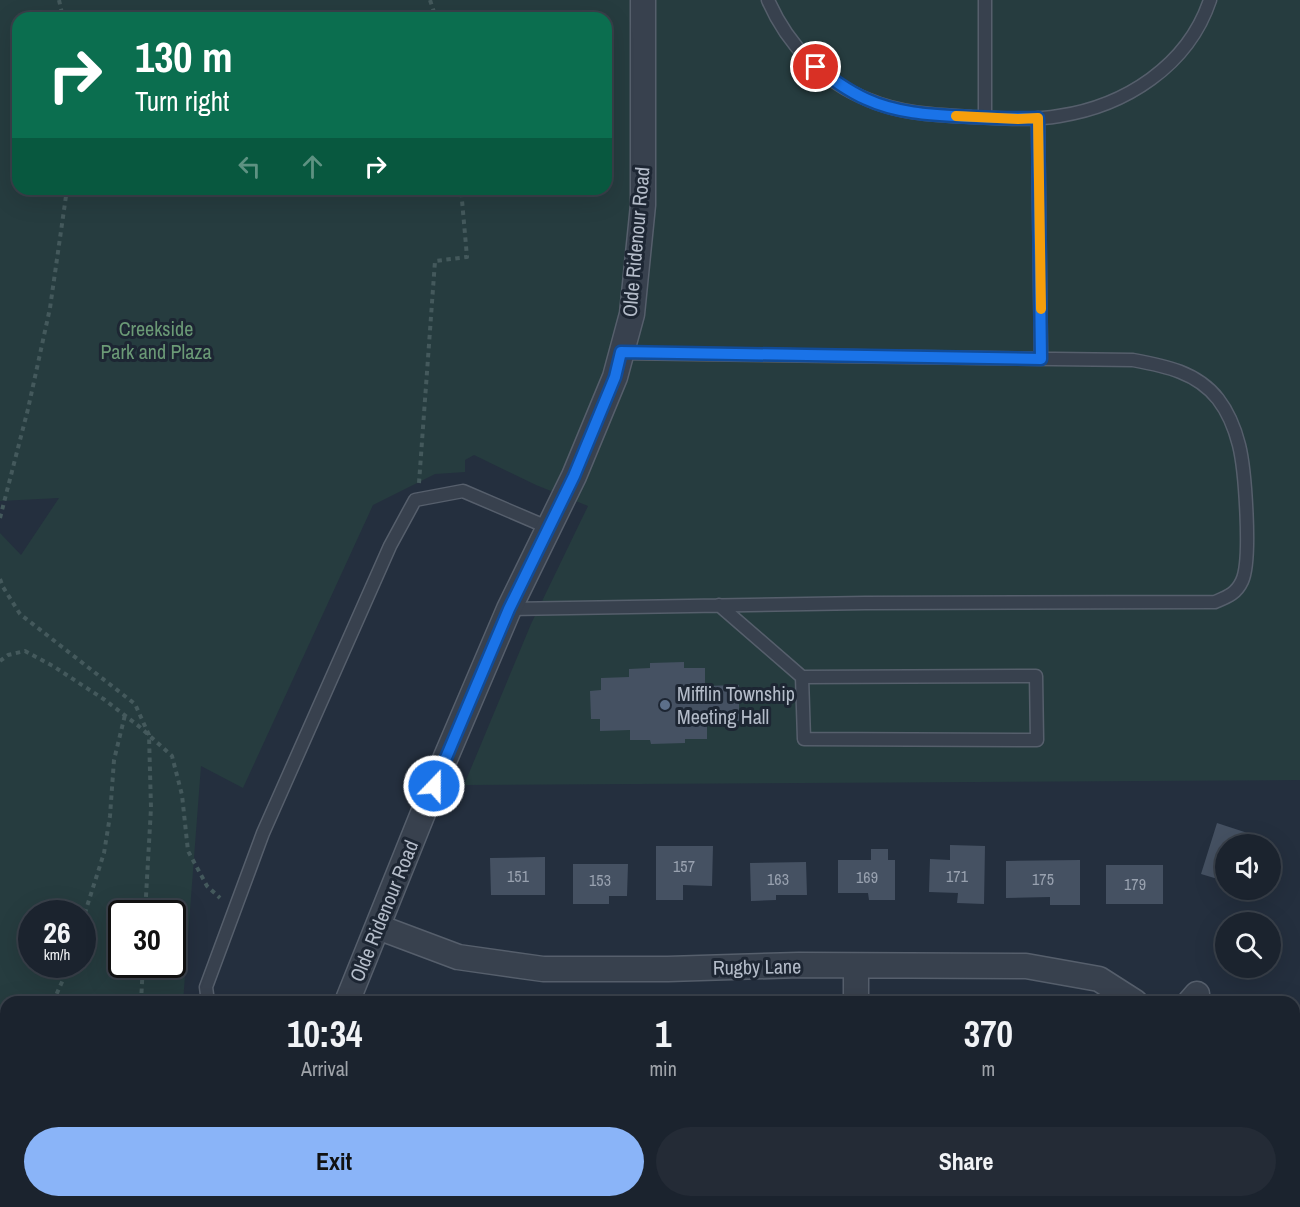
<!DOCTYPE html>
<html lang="en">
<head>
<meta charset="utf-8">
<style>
	:root { --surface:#1b232e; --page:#242b36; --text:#f1f3f6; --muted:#a0a4aa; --line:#39404a; --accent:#8ab4f8 }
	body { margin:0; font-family:"Archivo Narrow",sans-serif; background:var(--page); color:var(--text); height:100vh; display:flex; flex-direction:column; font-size:22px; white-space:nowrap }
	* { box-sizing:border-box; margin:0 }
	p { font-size:20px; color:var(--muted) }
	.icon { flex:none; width:33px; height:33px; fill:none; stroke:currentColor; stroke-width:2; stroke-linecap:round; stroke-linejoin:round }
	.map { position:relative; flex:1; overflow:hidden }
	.drawer { position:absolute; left:0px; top:996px; width:1300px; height:212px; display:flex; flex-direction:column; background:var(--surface); border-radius:18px 18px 0 0; box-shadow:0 6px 24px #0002,0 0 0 2px var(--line) }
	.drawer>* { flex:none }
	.guide { position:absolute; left:12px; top:12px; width:600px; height:183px; border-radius:18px; box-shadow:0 6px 24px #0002,0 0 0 2px var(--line); background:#0b6e4f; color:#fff; overflow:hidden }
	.tools { position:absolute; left:1215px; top:834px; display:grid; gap:12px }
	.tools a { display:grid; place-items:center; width:66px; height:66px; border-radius:50%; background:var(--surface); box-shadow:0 6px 24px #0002,0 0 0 2px var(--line); font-size:30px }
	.speed { position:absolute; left:18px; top:900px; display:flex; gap:12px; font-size:30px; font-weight:700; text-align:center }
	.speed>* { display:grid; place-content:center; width:78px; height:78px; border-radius:50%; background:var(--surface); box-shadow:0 6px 24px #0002,0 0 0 2px var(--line); line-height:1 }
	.speed small { font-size:15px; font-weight:400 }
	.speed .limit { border:3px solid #111; border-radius:9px; background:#fff; color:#111 }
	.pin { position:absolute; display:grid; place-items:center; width:51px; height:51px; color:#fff; margin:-26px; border:3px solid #fff; border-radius:50%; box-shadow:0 2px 6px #0007 }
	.me { position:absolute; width:66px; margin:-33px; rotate:22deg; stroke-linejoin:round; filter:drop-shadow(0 0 4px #0008) }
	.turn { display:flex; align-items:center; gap:21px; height:126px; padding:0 24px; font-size:27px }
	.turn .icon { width:78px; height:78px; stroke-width:2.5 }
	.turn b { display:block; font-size:42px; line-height:51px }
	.lanes { display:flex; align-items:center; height:57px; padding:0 24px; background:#0003; justify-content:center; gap:30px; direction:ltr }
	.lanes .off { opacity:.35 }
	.eta { display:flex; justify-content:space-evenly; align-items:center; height:102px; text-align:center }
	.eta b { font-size:36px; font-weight:700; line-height:42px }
	.action { display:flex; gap:12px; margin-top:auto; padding:12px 24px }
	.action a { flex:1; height:69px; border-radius:36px; background:var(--accent); color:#111; font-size:24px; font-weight:700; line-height:69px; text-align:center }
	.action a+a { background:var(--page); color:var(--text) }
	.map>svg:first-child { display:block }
	.green { fill:#263c3f; fill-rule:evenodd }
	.building { fill:#455162 }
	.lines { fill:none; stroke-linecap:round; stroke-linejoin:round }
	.lane-casing { stroke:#565f6c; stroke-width:15 }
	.street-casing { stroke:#565f6c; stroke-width:27 }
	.path { stroke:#44595c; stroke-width:4; stroke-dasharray:4.5 4.5; stroke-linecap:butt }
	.lane { stroke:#38414e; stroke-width:12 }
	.street { stroke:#38414e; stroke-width:24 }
	.route-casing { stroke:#114b97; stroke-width:15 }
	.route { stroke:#1a73e8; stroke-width:10 }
	.slow { stroke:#f59e0b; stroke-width:10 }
	.service-dot { fill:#5c6f8a; stroke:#1d2633; stroke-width:2 }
	.labels { text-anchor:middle; stroke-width:6; stroke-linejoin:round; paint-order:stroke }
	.number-label { font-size:16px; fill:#98a1af }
	.street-label { font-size:20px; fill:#b4bcc9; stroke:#1d2633 }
	.park-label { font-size:20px; fill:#6b9a76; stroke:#1d2633 }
	.poi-label { font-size:20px; fill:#b4bcc9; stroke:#1d2633; text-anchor:start }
</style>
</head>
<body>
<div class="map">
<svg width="1300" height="1207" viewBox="0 0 1300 1207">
	<rect width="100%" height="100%" fill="#242f3e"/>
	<path class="green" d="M0,0H1300V780L464,785L531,624L588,506L536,485L474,455L465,460V472L435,474L373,505L243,788L201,766L183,1002H6V1202H238L236,1207H0V533L21,555L59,498L0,501ZM18,18H606V189H18ZM32,914H82V964H32ZM122,914H172V964H122Z"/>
	<path class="building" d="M684,662V668H705V686L739,685V721L707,722V739H685V743L651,744L650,740H630V730L600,731V719H591L590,691L601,690V678L629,677V669L650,668V663Z
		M1217,823L1266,839L1264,844H1226V868L1221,880L1201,874Z
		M950,845L985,846L984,904L957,903L958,893L929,892L930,859L950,860Z
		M656,846H713L712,886L683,885V900H656Z
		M871,849H888V860H895V900H869L868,893H838V860H871Z
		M545,857V895H491L490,858Z
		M1080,860V905H1050V897L1006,898V861Z
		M806,862L807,895H776V900L751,901L750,863Z
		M573,864H628L627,896H609V904H573Z
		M1106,865H1163V904H1106Z
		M1225,890H1250L1248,897Z
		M1294,1032H1300V1065H1294Z
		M1294,1130H1300V1166H1294Z
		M935,1202H966V1207H936Z
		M1124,1202H1157V1207H1124Z
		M629,1203H668V1207H629Z"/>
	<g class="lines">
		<g class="lane-casing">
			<path id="lane" d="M768,0C787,44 823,82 869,100C902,114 937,115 972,117C1001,118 1030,121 1059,116C1125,106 1188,66 1210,0
				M985,117V0
				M1038,118L1041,359
				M719,605L802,677L804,739L1037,740L1036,676L802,677
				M509,609L865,603L1215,602C1227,597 1236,594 1242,581C1252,560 1245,469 1239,445C1235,429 1228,412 1218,399C1197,372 1165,366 1133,360L621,353
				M208,1002L206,987L263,833L390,546L415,500L463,491L547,527"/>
		</g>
		<g class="street-casing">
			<path id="street" d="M378,927L458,957L543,969H668L799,965L1026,966L1099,979L1135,1002
				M856,966V1002
				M347,1002L442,766L509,609L574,476L615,377L632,314L643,205V0
				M1190,1002L1197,994
				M857,1202V1207
				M263,1207L265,1202
				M1221,1207L1222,1202"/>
		</g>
		<path class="path" d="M59,0L63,18
			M430,0L436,18
			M419,483L435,261L467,257L461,189
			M0,518L28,409L50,308L67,189
			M0,579L3,587L20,614L135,704L149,735L151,808L145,914
			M0,661L8,655L25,651L53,666L105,700L141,728L172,756L182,795L188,851L207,886L220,898
			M82,922L104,853L110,816L114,760L125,715
			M53,1002L70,964
			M141,1002L143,964
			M0,1081L6,1073
			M157,1207L158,1202"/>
		<use href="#lane" class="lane"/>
		<use href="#street" class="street"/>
	</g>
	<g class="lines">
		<g class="route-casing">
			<path id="route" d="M434,786L509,609L574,476L615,377L621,352L1041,359L1038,118C1015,119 993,118 970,117C935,115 898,114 866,99C848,91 832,79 816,67"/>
		</g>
		<use href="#route" class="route"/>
		<path class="slow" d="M956,116L1018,119L1038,118L1041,309"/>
	</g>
	<circle class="service-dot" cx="665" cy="705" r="6"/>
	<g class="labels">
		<g class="number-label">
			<text x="684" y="872">157</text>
			<text x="518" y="882">151</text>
			<text x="957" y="882">171</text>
			<text x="867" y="883">169</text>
			<text x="778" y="885">163</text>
			<text x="1043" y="885">175</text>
			<text x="600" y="886">153</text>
			<text x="1135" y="890">179</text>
		</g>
		<g class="street-label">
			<text transform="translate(636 242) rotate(-85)" y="7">Olde Ridenour Road</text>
			<text transform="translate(384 911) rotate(-68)" y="7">Olde Ridenour Road</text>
			<text transform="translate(757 967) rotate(-1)" y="7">Rugby Lane</text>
		</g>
		<g class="park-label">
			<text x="156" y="336">Creekside<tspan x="156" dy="23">Park and Plaza</tspan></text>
		</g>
		<g class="poi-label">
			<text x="677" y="701">Mifflin Township<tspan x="677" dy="23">Meeting Hall</tspan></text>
		</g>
	</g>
</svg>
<div class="tools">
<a><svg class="icon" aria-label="sound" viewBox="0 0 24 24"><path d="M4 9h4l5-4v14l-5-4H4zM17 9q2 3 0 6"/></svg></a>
<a><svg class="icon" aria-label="search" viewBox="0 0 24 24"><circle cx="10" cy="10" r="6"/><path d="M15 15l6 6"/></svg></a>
</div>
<div class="speed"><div>26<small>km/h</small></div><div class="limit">30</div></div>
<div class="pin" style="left:816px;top:67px;background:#d93025"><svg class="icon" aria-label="arrive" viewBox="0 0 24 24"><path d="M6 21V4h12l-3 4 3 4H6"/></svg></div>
<svg class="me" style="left:434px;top:786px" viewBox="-20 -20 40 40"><circle r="17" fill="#1a73e8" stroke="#fff" stroke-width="3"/><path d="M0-11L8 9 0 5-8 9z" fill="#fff"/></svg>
<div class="guide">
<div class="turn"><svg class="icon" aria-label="right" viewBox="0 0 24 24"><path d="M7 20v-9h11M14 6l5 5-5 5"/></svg><div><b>130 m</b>Turn right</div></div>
<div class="lanes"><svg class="icon off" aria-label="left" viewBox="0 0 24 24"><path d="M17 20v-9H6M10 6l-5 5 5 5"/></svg><svg class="icon off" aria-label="ahead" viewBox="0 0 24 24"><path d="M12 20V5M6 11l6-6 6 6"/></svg><svg class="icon" aria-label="right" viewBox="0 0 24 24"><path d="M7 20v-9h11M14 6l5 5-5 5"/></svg></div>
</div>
<section class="drawer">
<div class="eta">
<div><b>10:34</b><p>Arrival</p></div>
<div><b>1</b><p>min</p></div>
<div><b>370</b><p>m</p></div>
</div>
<div class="action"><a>Exit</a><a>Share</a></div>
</section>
</div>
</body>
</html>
